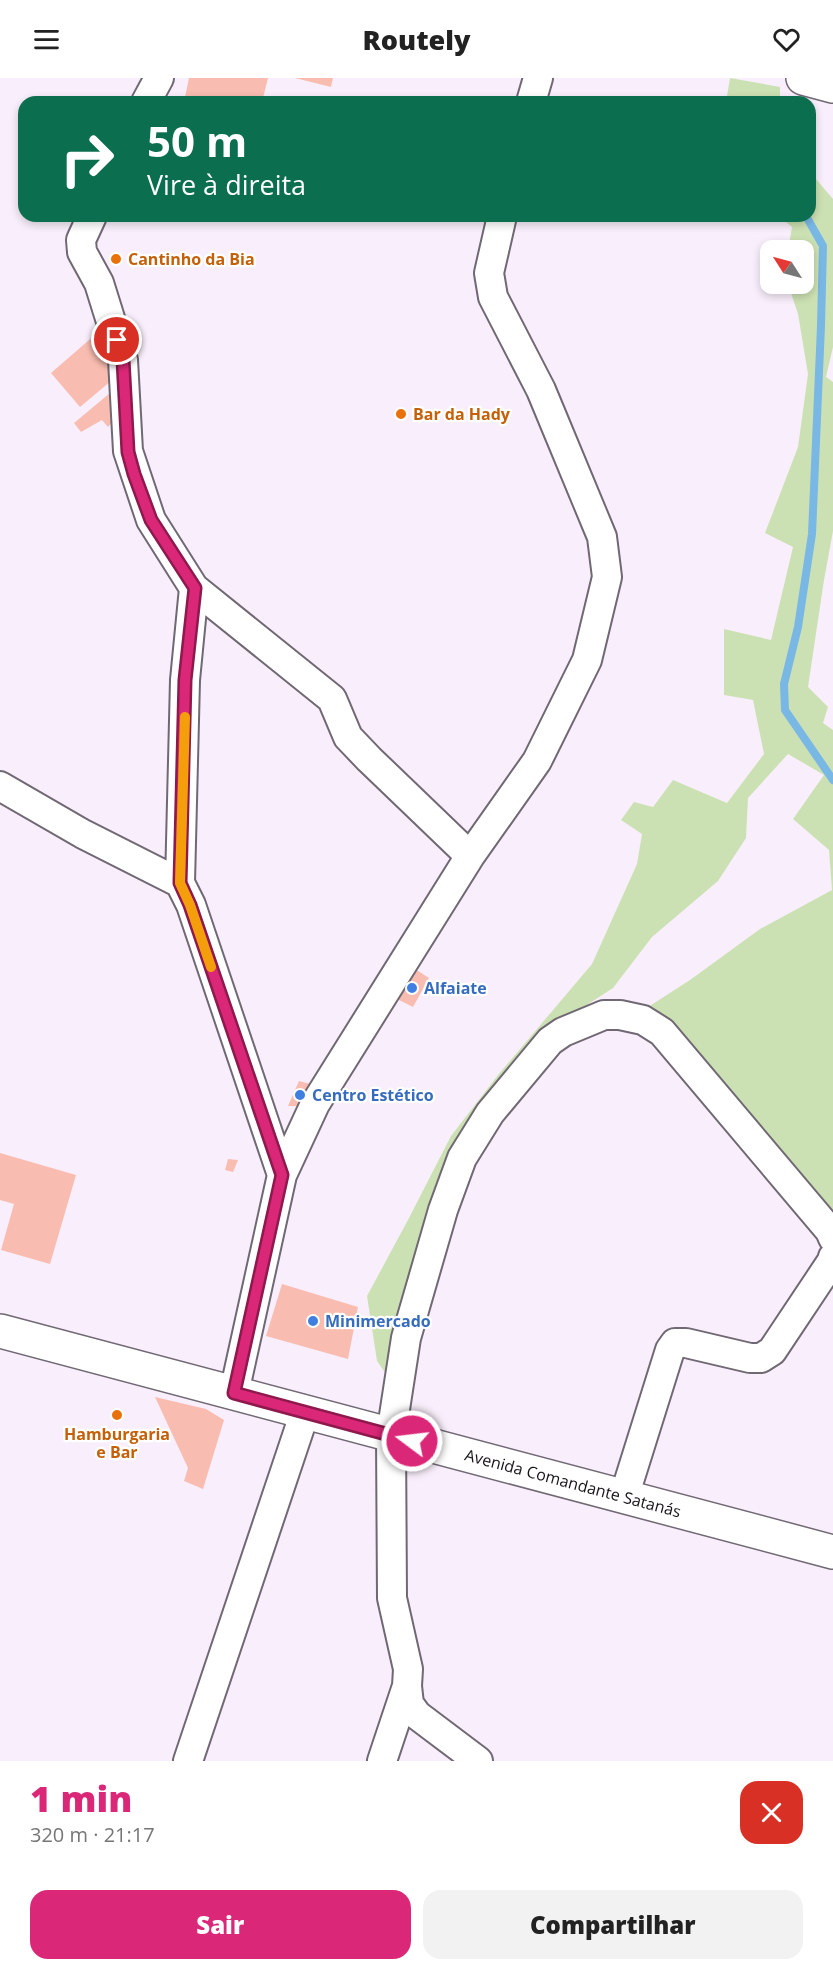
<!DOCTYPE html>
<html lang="pt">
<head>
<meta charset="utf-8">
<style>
	:root { --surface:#fff; --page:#f2f2f2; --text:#222; --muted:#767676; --accent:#db2777 }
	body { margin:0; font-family:"Open Sans",sans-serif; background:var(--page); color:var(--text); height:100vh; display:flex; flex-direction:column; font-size:22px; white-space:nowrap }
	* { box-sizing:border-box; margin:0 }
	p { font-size:20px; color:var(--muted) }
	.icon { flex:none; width:33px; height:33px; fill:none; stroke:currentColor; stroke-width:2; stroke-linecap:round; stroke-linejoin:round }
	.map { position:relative; height:1683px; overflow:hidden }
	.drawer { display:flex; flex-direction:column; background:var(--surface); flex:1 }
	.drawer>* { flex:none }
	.hud { position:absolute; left:18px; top:18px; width:798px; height:126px; border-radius:18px; box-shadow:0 3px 9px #0003; background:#0b6e4f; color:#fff; overflow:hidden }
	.needle { width:39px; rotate:306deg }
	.tools { position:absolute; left:760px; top:162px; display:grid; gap:12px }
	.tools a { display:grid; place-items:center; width:54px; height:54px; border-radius:12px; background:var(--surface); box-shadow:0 3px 9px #0003; font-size:30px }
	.pin { position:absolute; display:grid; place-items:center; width:51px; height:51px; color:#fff; margin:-26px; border:3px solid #fff; border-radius:50%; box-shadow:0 2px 6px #0007 }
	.me { position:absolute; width:66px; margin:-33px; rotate:285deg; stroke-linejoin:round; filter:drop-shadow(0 0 4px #0008) }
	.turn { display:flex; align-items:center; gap:21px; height:126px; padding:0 30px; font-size:27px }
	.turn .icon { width:78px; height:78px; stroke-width:2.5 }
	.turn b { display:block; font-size:42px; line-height:51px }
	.round { display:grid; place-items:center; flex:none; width:63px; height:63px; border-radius:18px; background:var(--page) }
	.head { display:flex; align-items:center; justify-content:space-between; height:102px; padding:0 30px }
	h1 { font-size:36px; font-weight:800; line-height:45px; color:var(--accent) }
	.action { display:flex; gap:12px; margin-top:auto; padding:12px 30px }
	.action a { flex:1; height:69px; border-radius:18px; background:var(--accent); color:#fff; font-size:24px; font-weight:800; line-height:69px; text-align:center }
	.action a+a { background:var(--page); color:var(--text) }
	header { display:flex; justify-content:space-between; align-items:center; height:78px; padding:0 30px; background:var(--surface); font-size:27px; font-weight:800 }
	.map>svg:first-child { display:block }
	.green { fill:#cce1b3 }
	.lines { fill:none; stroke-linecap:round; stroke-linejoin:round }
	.stream { stroke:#79b7e5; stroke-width:8 }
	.building { fill:#f9bcb0 }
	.street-casing { stroke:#706873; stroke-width:32 }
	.secondary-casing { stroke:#706873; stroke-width:36 }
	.primary-casing { stroke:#706873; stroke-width:36 }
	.street { stroke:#fff; stroke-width:28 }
	.secondary { stroke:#fff; stroke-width:33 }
	.primary { stroke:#fff; stroke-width:33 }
	.route-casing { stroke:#8e194d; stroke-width:15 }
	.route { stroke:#db2777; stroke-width:10 }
	.slow { stroke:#f59e0b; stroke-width:10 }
	.food-dot { fill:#e8710a; stroke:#fff; stroke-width:2 }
	.shop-dot { fill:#3f7fe0; stroke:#fff; stroke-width:2 }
	.labels { text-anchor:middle; stroke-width:4.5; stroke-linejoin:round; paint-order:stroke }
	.food-label { font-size:16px; font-weight:bold; fill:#c56008; stroke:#fff; text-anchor:start }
	.shop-label { font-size:16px; font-weight:bold; fill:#366cbe; stroke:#fff; text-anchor:start }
	.street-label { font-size:16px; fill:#171418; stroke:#fff }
</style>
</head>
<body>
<header><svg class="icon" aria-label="menu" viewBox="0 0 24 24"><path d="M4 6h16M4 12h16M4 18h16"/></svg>Routely<svg class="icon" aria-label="heart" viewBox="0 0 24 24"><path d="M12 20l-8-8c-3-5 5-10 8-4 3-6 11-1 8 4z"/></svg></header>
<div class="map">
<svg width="833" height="1683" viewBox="0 0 833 1683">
	<rect width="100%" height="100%" fill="#f9effc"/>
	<path class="green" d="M730,0L780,9V24H726Z
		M810,94L833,121V269L826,299L833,304V453L824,502L808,609L828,629L823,645L833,652V1164L648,929L690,902L760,851L832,812L829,772L793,741L824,697L788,676L748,720L746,760L718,803L652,859L613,910L565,941L490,1035L398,1313L377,1283L367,1218L409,1140L451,1058L498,997L592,886L637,786L642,756L621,742L634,724L653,729L673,702L727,725L764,676L753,622L724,617V551L771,562L793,469L765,455L798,369L808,296L798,236L788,206H804V172H788L792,149L779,138H810Z"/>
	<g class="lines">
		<path class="stream" d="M806,138L823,168L821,248L812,456L798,549L784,606L785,632L833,702"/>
	</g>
	<path class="building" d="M189,0H268L262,24H184Z
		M295,0H333L331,9Z
		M104,249L111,303L80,329L51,295Z
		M116,310L119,336L108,349L102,342L81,354L74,345Z
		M412,889L429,900L413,929L395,920Z
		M299,1003L314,1007L301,1028H288Z
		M0,1075L76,1097L50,1186L1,1172L14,1126L0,1122Z
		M228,1081L238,1082L233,1094L225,1092Z
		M282,1206L358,1229L348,1281L266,1258Z
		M155,1319L206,1331L224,1342L203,1411L184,1403L188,1390Z"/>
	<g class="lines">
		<g class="street-casing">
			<path id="street" d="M146,24L159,0
				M531,24L538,0
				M92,138L81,162L82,174L99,205L123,282L128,373L151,442L194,510L185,602L180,805L191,827L282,1097
				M194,510L332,621L348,659L369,681L470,778
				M0,708L83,756L180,805
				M234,1315L282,1097L315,1026L470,778L537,683L587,582L607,499L602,459L541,312L493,219L489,195L502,138
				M624,1419L670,1272L675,1265H686L750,1280H761L772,1273L832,1183L833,1179
				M188,1683L305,1334
				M382,1683L407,1608
				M478,1683L417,1637L409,1626L407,1608L408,1591L392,1520L391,1357L406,1260L443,1132L462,1080L490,1035L550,963L563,954L604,937H620L643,942L662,954L830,1153L833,1160"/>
		</g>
		<g class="secondary-casing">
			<path id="secondary" d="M0,1253L833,1474"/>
		</g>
		<g class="primary-casing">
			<path id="primary" d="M803,0L833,8"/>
		</g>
		<use href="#street" class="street"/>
		<use href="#secondary" class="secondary"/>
		<use href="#primary" class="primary"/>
	</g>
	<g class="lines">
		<g class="route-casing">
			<path id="route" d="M117,262L123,282L128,374L134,396L151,442L195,510L185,602L180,805L190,827L282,1097L234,1315L412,1363"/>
		</g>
		<use href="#route" class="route"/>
		<path class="slow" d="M185,639L180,805L190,827L211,889"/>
	</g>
	<g class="food-dot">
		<circle cx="116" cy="181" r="6"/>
		<circle cx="401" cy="336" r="6"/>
		<circle cx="117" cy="1337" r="6"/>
	</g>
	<g class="shop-dot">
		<circle cx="412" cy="910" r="6"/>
		<circle cx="300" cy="1017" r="6"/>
		<circle cx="313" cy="1243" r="6"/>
	</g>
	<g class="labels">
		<g class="food-label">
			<text x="128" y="187">Cantinho da Bia</text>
			<text x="413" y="342">Bar da Hady</text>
			<text x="117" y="1362" text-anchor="middle">Hamburgaria<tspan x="117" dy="18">e Bar</tspan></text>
		</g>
		<g class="shop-label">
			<text x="424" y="916">Alfaiate</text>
			<text x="312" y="1023">Centro Estético</text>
			<text x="325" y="1249">Minimercado</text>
		</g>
		<g class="street-label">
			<text transform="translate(573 1405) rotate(15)" y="6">Avenida Comandante Satanás</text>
		</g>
	</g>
</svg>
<div class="tools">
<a><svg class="needle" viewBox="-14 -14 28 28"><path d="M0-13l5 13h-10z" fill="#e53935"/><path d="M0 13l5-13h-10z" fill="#767676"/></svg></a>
</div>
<div class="pin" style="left:117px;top:262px;background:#d93025"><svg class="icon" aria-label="arrive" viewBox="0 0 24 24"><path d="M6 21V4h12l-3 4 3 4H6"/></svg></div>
<svg class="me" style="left:412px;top:1363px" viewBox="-20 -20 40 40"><circle r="17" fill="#db2777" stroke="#fff" stroke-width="3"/><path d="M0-11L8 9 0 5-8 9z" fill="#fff"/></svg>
<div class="hud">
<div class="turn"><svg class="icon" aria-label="right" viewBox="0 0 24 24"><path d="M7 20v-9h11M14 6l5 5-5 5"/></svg><div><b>50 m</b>Vire à direita</div></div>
</div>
</div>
<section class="drawer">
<div class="head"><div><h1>1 min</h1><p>320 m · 21:17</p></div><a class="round" style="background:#d93025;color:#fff"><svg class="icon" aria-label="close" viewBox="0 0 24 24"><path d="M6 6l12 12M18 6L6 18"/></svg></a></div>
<div class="action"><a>Sair</a><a>Compartilhar</a></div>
</section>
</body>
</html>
